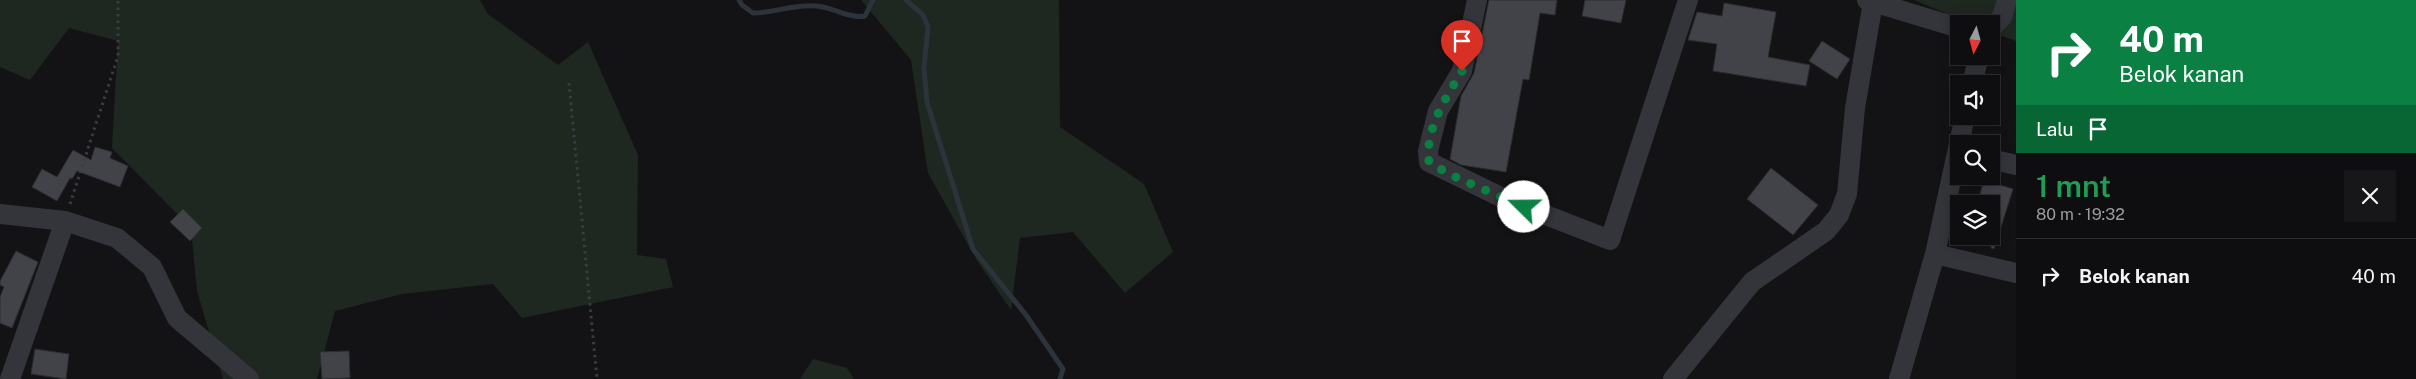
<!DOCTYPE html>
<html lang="id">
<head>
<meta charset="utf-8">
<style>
	:root { --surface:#0e0e10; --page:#171719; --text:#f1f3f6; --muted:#9b9c9f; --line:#2e2e30 }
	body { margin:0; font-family:"Public Sans",sans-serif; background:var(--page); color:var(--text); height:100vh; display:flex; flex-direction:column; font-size:19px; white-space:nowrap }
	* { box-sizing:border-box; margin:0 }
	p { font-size:16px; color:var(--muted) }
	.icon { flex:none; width:28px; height:28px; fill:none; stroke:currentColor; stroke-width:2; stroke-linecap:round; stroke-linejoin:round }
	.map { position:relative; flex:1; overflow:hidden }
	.sheet { display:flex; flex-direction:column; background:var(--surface); width:400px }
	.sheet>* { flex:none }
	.top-card { background:#0b8043; color:#fff; overflow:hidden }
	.needle { width:32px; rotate:186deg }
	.buttons { position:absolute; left:1950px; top:15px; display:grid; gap:10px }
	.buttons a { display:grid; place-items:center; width:50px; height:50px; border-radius:0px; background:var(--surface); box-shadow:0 2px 12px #0003,0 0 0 1px var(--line); font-size:25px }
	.pin { position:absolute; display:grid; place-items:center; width:42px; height:42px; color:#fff; margin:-51px -21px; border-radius:50% 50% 50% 0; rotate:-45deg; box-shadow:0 0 5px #0007 }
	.pin .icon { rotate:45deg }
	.me { position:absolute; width:55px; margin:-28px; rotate:292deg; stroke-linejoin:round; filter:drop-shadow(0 0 4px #0008) }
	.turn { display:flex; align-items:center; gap:18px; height:105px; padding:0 20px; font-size:22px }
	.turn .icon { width:65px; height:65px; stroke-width:2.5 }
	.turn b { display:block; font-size:35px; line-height:42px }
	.then { display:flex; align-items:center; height:48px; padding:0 20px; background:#0003; gap:10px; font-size:19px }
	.round { display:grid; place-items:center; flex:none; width:52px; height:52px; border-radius:0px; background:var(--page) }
	.overview { display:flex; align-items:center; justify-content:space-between; height:85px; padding:0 20px }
	h1 { font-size:30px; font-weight:600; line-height:38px; color:#1e9e55 }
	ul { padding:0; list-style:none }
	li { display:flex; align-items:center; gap:15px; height:75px; padding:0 20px; border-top:1px solid var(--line) }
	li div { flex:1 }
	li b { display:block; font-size:19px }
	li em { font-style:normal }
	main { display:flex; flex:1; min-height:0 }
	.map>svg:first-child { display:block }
	.green { fill:#1f2721 }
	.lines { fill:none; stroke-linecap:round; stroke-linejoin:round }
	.stream { stroke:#2c333a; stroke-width:5 }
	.building { fill:#424348; stroke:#2d2d31 }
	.path { stroke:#3a3c41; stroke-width:3; stroke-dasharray:2.5 4; stroke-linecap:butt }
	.minor { stroke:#34353a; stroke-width:20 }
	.route { stroke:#0b8043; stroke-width:9; stroke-dasharray:0 16.2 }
</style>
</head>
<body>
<main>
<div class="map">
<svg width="2016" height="379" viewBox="0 0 2016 379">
	<rect width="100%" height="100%" fill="#131315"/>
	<path class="green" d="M0,0H480L488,14L558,65L588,42L638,155L637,255L666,259L673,287L522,318L493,284L402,294L335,311L317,379H223L197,291L191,228L112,148L118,41L69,28L30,80L0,67Z
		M861,0H1059L1060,127L1144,184L1173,252L1125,293L1073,232L1020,238L1011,310L976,259L928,173L911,60Z
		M1914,0H2016V41L1991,32V24H1971Z
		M813,359L847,368L854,379H800Z"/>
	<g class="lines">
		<path class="stream" d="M739,0L742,5L753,13C774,13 794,4 816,6C833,7 849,19 865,16L873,0
			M906,0L923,15L928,27L924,68L927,102L973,249L1026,315L1063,369L1060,379"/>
	</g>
	<path class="building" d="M1489,0H1557L1555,15L1540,13L1529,80L1523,79L1506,172L1461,165L1450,159L1461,96L1474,73Z
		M1585,0H1626L1621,23L1582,16Z
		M1724,3L1776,12L1768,57L1810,65L1806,86L1713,71L1717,44L1688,40L1697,12L1722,16Z
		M1822,41L1850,59L1837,79L1809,61Z
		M95,147L112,152L110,158L128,166L120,187L77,171L72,179L70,178L57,201L32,187L42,169L57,177L73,150L91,160Z
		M1771,168L1818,205L1793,235L1747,199Z
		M1984,180L2013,189L1994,249L1991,248V204H1977Z
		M183,209L202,228L190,241L170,222Z
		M16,251L38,262L12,328L0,323V297L4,287L0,285V281Z
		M35,349L69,354L66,379L31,374Z
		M349,351L350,378L322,379L320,352Z"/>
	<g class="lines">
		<path class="path" d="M569,83L597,379
			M70,204L118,56V0"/>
		<path class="minor" d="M1477,0L1462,71L1438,111L1428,151L1429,162L1507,200L1610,240L1688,0
			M1873,2L1959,28
			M1991,28L2002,17L2007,0
			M1972,84L1979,56
			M1991,159L2016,165
			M0,214L65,221L117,238L152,267L177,318L249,379
			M1935,254L2016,273
			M10,379L65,221
			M1673,379L1752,282L1826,231L1839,215L1847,194L1855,108L1873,2L1867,0
			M1899,379L1935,254L1965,116"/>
	</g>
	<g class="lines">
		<path class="route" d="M1462,71C1446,98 1425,128 1429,162L1451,175L1524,207"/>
	</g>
</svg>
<div class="buttons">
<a><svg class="needle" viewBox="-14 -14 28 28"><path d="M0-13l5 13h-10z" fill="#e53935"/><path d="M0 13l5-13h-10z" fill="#9b9c9f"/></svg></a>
<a><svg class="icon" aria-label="sound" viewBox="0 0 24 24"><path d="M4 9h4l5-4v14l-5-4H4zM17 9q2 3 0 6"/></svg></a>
<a><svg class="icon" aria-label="search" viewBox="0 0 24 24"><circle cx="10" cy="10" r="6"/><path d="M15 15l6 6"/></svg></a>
<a><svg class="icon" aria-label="layers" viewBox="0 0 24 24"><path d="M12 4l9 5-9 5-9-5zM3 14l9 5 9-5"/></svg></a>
</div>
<div class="pin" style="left:1462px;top:71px;background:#d93025"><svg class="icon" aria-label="arrive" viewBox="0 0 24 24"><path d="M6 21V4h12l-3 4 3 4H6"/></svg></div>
<svg class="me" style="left:1524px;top:207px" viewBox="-20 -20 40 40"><circle r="19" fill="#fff"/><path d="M0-13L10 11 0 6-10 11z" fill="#0b8043"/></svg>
</div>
<section class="sheet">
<div class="top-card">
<div class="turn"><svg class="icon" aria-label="right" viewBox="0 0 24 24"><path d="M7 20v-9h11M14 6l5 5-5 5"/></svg><div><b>40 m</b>Belok kanan</div></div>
<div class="then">Lalu<svg class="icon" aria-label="arrive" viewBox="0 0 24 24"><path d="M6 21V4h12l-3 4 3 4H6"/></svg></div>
</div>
<div class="overview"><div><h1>1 mnt</h1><p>80 m · 19:32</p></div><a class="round"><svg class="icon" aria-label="close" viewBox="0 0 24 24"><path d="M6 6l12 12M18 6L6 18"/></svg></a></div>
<ul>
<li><svg class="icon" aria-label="right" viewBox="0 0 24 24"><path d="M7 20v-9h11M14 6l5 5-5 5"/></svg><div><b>Belok kanan</b></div><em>40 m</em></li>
</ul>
</section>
</main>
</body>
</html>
